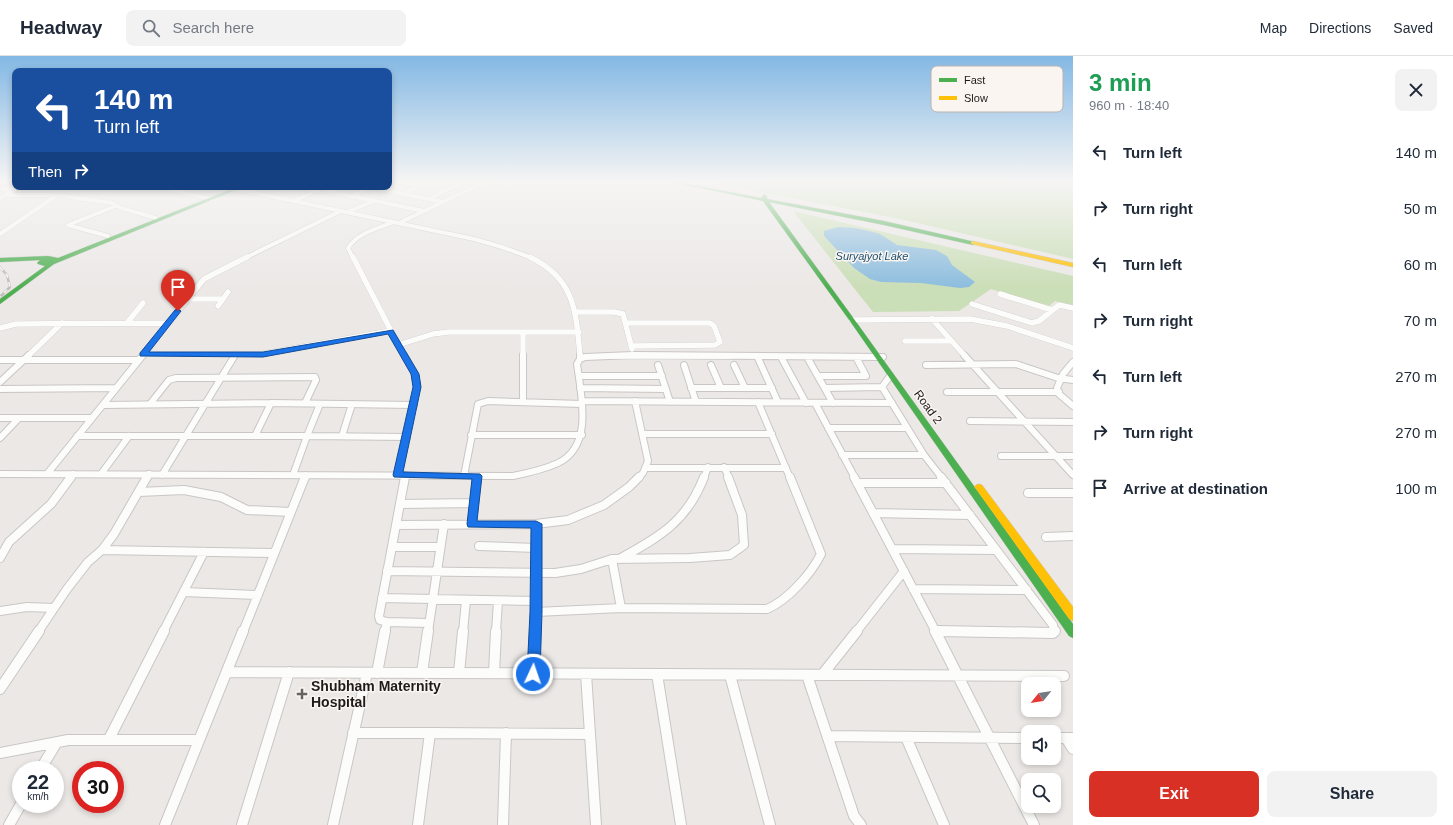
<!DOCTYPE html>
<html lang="en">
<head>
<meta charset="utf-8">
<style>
	:root { --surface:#fff; --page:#f2f2f3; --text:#1f2937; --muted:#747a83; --line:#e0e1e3; --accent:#d93025 }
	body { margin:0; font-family:Arial,sans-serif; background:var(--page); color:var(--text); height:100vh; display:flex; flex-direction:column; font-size:15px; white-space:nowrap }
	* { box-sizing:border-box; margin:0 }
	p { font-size:13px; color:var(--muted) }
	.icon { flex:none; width:22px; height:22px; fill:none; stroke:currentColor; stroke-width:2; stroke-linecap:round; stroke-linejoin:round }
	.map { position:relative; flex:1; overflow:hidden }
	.panel { display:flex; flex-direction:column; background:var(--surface); width:380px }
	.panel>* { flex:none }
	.hud { position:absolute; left:12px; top:12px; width:380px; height:122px; border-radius:8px; box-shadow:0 2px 6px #0003; background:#1a4fa0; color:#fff; overflow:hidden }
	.needle { width:26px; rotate:240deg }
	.buttons { position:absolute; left:1021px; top:621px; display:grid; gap:8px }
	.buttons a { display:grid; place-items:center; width:40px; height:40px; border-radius:8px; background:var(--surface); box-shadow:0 2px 6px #0003; font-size:20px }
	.speed { position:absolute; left:12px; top:705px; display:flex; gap:8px; font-size:20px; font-weight:700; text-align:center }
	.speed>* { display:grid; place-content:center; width:52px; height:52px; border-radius:50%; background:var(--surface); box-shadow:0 2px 6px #0003; line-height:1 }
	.speed small { font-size:10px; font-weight:400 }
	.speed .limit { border:6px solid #d22; background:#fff; color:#111 }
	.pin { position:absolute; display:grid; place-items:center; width:34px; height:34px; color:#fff; margin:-41px -17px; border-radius:50% 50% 50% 0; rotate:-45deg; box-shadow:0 0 4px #0007 }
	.pin .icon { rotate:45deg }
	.me { position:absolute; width:44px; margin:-22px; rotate:3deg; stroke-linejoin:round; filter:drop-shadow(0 0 3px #0008) }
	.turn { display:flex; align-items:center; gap:14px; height:84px; padding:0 16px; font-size:18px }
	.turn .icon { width:52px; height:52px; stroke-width:2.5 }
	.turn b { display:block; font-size:28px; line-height:34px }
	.then { display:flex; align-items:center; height:38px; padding:0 16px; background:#0003; gap:8px; font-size:15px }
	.round { display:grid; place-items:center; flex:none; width:42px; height:42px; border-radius:8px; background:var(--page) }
	.headline { display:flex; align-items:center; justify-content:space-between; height:68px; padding:0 16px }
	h1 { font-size:24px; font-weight:700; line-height:30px; color:#1e9e55 }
	.cta { display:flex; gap:8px; margin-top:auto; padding:8px 16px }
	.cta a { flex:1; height:46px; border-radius:8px; background:var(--accent); color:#fff; font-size:16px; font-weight:700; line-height:46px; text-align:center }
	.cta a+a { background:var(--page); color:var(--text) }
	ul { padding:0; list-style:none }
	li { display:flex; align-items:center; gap:12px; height:56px; padding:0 16px }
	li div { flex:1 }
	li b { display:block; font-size:15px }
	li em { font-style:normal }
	header { display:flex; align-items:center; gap:24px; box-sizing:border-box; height:56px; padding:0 20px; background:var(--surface); border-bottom:1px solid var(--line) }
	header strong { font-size:19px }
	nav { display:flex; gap:22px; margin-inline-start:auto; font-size:14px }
	.search { width:280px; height:36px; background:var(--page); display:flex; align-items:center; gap:10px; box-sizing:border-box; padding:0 14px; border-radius:8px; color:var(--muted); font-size:15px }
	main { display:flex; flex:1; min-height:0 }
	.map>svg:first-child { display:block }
	.green { fill:#cadeb7 }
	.water { fill:#8cbdde }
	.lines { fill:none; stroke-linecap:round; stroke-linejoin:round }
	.street-far4-casing { stroke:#c9c6c5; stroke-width:5 }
	.street-far3-casing { stroke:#c9c6c5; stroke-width:6 }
	.street-far2-casing { stroke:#c9c6c5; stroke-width:8 }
	.street-far1-casing { stroke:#c9c6c5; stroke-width:10 }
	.street-casing { stroke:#c9c6c5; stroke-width:12 }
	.fast-casing { stroke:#c9c6c5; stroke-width:1 }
	.slow-casing { stroke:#c9c6c5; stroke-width:1 }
	.street-far4 { stroke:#fcfcfb; stroke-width:4 }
	.street-far3 { stroke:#fcfcfb; stroke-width:5.5 }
	.street-far2 { stroke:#fcfcfb; stroke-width:6 }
	.street-far1 { stroke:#fcfcfb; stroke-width:8 }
	.street { stroke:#fcfcfb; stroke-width:10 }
	.fast { fill:#4caf50; fill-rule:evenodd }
	.slow { fill:#ffc107; fill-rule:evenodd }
	.rail-casing { stroke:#c0bfbf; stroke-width:2.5 }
	.rail { stroke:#fbf5f1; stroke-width:1.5; stroke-dasharray:4.5; stroke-linecap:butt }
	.route { fill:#1a73e8; stroke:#114b97 }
	.poi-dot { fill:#666362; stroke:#fbf5f1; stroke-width:1.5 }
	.labels { text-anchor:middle; stroke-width:3; stroke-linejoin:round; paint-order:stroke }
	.far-water-label { font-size:11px; font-style:italic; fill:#1d5173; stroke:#fbf5f1 }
	.street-label { font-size:12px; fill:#1e1c1b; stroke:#fbf5f1 }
	.near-poi-label { font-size:14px; font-weight:bold; fill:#1e1c1b; stroke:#fbf5f1; text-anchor:start }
	.key { fill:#fbf5f1; stroke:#b9b4b1; stroke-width:1 }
	.key-label { font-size:11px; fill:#1e1c1b }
</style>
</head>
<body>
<header>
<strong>Headway</strong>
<div class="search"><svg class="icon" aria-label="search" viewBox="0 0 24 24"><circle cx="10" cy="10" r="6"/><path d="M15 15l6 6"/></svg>Search here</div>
<nav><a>Map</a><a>Directions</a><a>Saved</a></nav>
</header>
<main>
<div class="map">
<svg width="1073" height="769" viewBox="0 0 1073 769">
	<rect width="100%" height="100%" fill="#ebe8e6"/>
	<path class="green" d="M704,125H1073V203L900,163Z
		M793,155L1073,220V250L1055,245L1048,251L991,233L959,255L873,256Z"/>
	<path class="water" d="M838,171L855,172L869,175L880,178L897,189L936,194L947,200L952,209L975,226L969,231L960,232L921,227L881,226L870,223L854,212L824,180V175Z"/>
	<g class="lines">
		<g class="street-far4-casing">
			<path id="street-far4" d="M393,125L420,129
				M0,126H15
				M159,131L212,143
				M299,131L316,134
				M336,131L327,135L424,155
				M369,131L443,146
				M231,132L474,183L502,191L532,202
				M0,133L15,134
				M403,138L430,125
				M5,139H57L112,147L121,152L156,162
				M351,141L370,131
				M0,142L19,131
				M429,143L464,125
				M294,145L324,131
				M347,156L372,146
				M399,167L487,125
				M0,178L57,139
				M108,180L68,169L116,150
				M245,202L341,155
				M353,202L348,192C357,177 379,172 394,166"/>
		</g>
		<g class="street-far3-casing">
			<path id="street-far3" d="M353,201L404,300
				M530,201C575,223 576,255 580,300
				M1000,238L1052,254
				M187,243H223L218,250
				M223,243L228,236
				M972,248L1032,267L1039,265L1059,249L1073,252
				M575,256H614L623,258L632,293
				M932,263L965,300
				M852,264L970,263L1007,270L1073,292
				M127,267L143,247
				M626,267H710L714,270L720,286L715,289L631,290
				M0,272L16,268L168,267
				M523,276V300
				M905,285H951
				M398,289L433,278L449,276H579
				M143,298H263L390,275
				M28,300L62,267
				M142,300L204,223L247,201
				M234,300L235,298
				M614,300H732"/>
		</g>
		<g class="street-far2-casing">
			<path id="street-far2" d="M523,299V346
				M580,299V303
				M964,299L1073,419
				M757,300L778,346
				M781,301L806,347
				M807,301L833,347
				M0,304H138
				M1073,306L1063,318L1057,332L1059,338L1073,350
				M658,309L670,346
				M684,309L696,346
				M711,309L721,332
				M734,309L745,332
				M926,309L1016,308L1058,322L1073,324
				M579,320H662
				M818,320H866L856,301
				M890,320L882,331L924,399L942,422
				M0,326L29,299
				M580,332L666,333
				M691,332H772
				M825,332L882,331
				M0,333L116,332
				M947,336H1059
				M583,345L892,347
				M635,345L648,405L643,417L638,422
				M758,346L790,422
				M271,347L414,349
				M815,347L855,422
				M150,348L169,324L176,322L315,321L316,324L305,347
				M103,349L271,347L255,380
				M0,362H19L0,382
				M19,362H92
				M970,365L1073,366
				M828,372H907
				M642,378H772
				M471,379H582
				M77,380H307L320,348
				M342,380L352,348
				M842,399H924
				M1001,400H1073
				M724,411L729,422
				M646,412H786
				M0,418L513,420C528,417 543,414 558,407C594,390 581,339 577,308L580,303L585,301L633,299L883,301
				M47,418L143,299
				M101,418L129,380
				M162,419L235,299
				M293,419L307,380L407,381
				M398,419L417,331L415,318L404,299
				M464,420L478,348L488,345L582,348
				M70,422L73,418
				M147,422L149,418
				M305,422L306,419
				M404,422L405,419
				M477,422V420
				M704,422L708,411"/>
		</g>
		<g class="street-far1-casing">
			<path id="street-far1" d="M854,421L936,576
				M941,421L1053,569L1054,576
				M857,427H946
				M139,436L184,434L221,441L247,454L291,456
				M1028,437H1073
				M400,448L474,447
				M873,457L970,459
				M472,468L477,421
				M536,468V556
				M396,469L536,468L568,464L604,449L629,431L639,421
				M1046,481L1073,480
				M479,490L536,492
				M392,491H440
				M894,493L996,494
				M102,494L274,497
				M0,502L9,486L51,448L71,421
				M621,502C661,480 687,465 704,421
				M387,515L555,517L581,513L612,503
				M913,533L1027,534
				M184,536L258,539
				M382,542L536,545
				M621,552L612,503L690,502L730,499L744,489L742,459L728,421
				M0,555L27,551L54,552
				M387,566L380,564L379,560L405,421
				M936,575L996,576
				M38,576L67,533L88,506L102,494L114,478L147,421
				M163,576L204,496
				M243,576L305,421
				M385,576L387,566L429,567
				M428,576L444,468
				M463,576L466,544
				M496,576L498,545
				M535,576L536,556L621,552L767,553C788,544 811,518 821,498L790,421
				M856,576L904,515"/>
		</g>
		<g class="street-casing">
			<path id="street" d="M935,575L1034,769
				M938,575L1053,577L1055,575
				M227,616L1064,620
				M377,617L385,575
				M422,617L428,575
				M459,617L463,575
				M494,617L496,575
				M533,617L535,575
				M586,618L590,678
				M657,618L681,769
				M730,619L770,769
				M807,619L854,760L861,769
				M822,619L857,575
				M0,633L39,575
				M353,677H430L418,769
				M430,677L590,678L596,769
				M828,680L1028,682
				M906,681L944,769
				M1054,682H1073
				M1066,682L1073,693
				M109,683L164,575
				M0,697L68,684H199
				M40,714L57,686
				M9,769L21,748
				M165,769L243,575
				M242,769L289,616
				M333,769L367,617
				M503,769L506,677"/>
		</g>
		<g class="fast-casing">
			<path id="fast" d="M666,125H673L761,142L764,138L767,140V143L884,165L975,186V188L973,189L884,169L769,146L854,263L1073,568V582L1069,580L850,265L763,145Z
				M237,131H243L54,208L0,248V243L45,210L38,208L37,207L40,204L0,206V202L48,200L58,202Z"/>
		</g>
		<g class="slow-casing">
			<path id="slow" d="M973,185L1073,207V211L971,188V186Z
				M979,428L982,429L1073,551V565L1069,563L976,433L974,431L976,429Z"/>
		</g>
		<use href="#street-far4" class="street-far4"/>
		<use href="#street-far3" class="street-far3"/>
		<use href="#street-far2" class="street-far2"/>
		<use href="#street-far1" class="street-far1"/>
		<use href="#street" class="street"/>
		<use href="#fast" class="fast"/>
		<use href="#slow" class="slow"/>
		<g class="rail-casing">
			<path id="rail" d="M0,211L7,219L10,231L0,241"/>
		</g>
		<use href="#rail" class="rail"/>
	</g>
	<linearGradient id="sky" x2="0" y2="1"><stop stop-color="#83b8e4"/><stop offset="0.54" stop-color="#f6f5f4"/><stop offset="1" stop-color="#f6f5f4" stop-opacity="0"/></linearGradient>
	<rect width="1073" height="232" fill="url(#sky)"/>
	<path class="route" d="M178,253L181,255L149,296H263L393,274L419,318L421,331L403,416L480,418L482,420L477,465H536L542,468V556L540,618L538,621L533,623L529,621L527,618L530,556L531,472L468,471L467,468L472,423L394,421L393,419L413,331L411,318L388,278L263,301L140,300V297L175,254Z"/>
	<path class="poi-dot" d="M300 632h4v4h4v4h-4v4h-4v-4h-4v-4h4z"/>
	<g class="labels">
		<g class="far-water-label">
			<text x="872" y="204">Suryajyot Lake</text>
		</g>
		<g class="street-label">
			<text transform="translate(928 351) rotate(54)" y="4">Road 2</text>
		</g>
		<g class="near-poi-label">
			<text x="311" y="635">Shubham Maternity<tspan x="311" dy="16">Hospital</tspan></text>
		</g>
	</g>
	<rect x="931" y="10" width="132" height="46" rx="6" class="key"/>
	<rect x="939" y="22" width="18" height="4" fill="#4caf50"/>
	<rect x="939" y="40" width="18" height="4" fill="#ffc107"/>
	<g class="key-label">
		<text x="964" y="28">Fast</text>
		<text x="964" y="46">Slow</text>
	</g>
</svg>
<div class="buttons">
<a><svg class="needle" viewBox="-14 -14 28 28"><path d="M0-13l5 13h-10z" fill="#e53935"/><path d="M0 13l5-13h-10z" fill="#747a83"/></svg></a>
<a><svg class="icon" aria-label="sound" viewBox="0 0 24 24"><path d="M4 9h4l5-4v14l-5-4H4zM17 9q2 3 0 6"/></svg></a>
<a><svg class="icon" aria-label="search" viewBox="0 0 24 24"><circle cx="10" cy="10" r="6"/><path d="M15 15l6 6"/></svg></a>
</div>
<div class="speed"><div>22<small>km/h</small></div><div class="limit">30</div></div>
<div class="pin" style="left:178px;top:255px;background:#d93025"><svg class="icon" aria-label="arrive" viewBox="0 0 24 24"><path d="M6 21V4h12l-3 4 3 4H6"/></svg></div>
<svg class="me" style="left:533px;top:618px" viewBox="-20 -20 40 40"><circle r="17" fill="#1a73e8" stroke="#fff" stroke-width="3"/><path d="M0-11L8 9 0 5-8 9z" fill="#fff"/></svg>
<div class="hud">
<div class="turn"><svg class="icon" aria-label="left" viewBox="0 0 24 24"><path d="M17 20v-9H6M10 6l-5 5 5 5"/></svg><div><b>140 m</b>Turn left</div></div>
<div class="then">Then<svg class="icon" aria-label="right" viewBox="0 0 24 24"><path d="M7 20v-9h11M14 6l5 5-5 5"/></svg></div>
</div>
</div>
<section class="panel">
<div class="headline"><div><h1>3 min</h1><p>960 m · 18:40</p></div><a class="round"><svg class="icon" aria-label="close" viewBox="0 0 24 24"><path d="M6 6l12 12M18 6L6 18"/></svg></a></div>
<ul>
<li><svg class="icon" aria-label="left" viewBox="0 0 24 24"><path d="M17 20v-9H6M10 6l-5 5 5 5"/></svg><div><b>Turn left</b></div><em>140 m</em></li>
<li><svg class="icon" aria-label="right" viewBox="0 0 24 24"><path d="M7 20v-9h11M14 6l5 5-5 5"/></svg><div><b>Turn right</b></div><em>50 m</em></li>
<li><svg class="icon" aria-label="left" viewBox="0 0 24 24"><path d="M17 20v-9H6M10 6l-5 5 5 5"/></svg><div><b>Turn left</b></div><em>60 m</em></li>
<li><svg class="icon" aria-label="right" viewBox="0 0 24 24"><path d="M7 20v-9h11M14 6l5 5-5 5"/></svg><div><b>Turn right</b></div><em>70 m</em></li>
<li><svg class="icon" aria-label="left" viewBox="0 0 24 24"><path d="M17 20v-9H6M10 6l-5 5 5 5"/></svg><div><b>Turn left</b></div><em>270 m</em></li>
<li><svg class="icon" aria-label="right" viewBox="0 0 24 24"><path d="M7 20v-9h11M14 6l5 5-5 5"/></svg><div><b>Turn right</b></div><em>270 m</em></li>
<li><svg class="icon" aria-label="arrive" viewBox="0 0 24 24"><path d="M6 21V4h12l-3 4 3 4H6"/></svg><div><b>Arrive at destination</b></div><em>100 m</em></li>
</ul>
<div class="cta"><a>Exit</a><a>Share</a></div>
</section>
</main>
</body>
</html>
